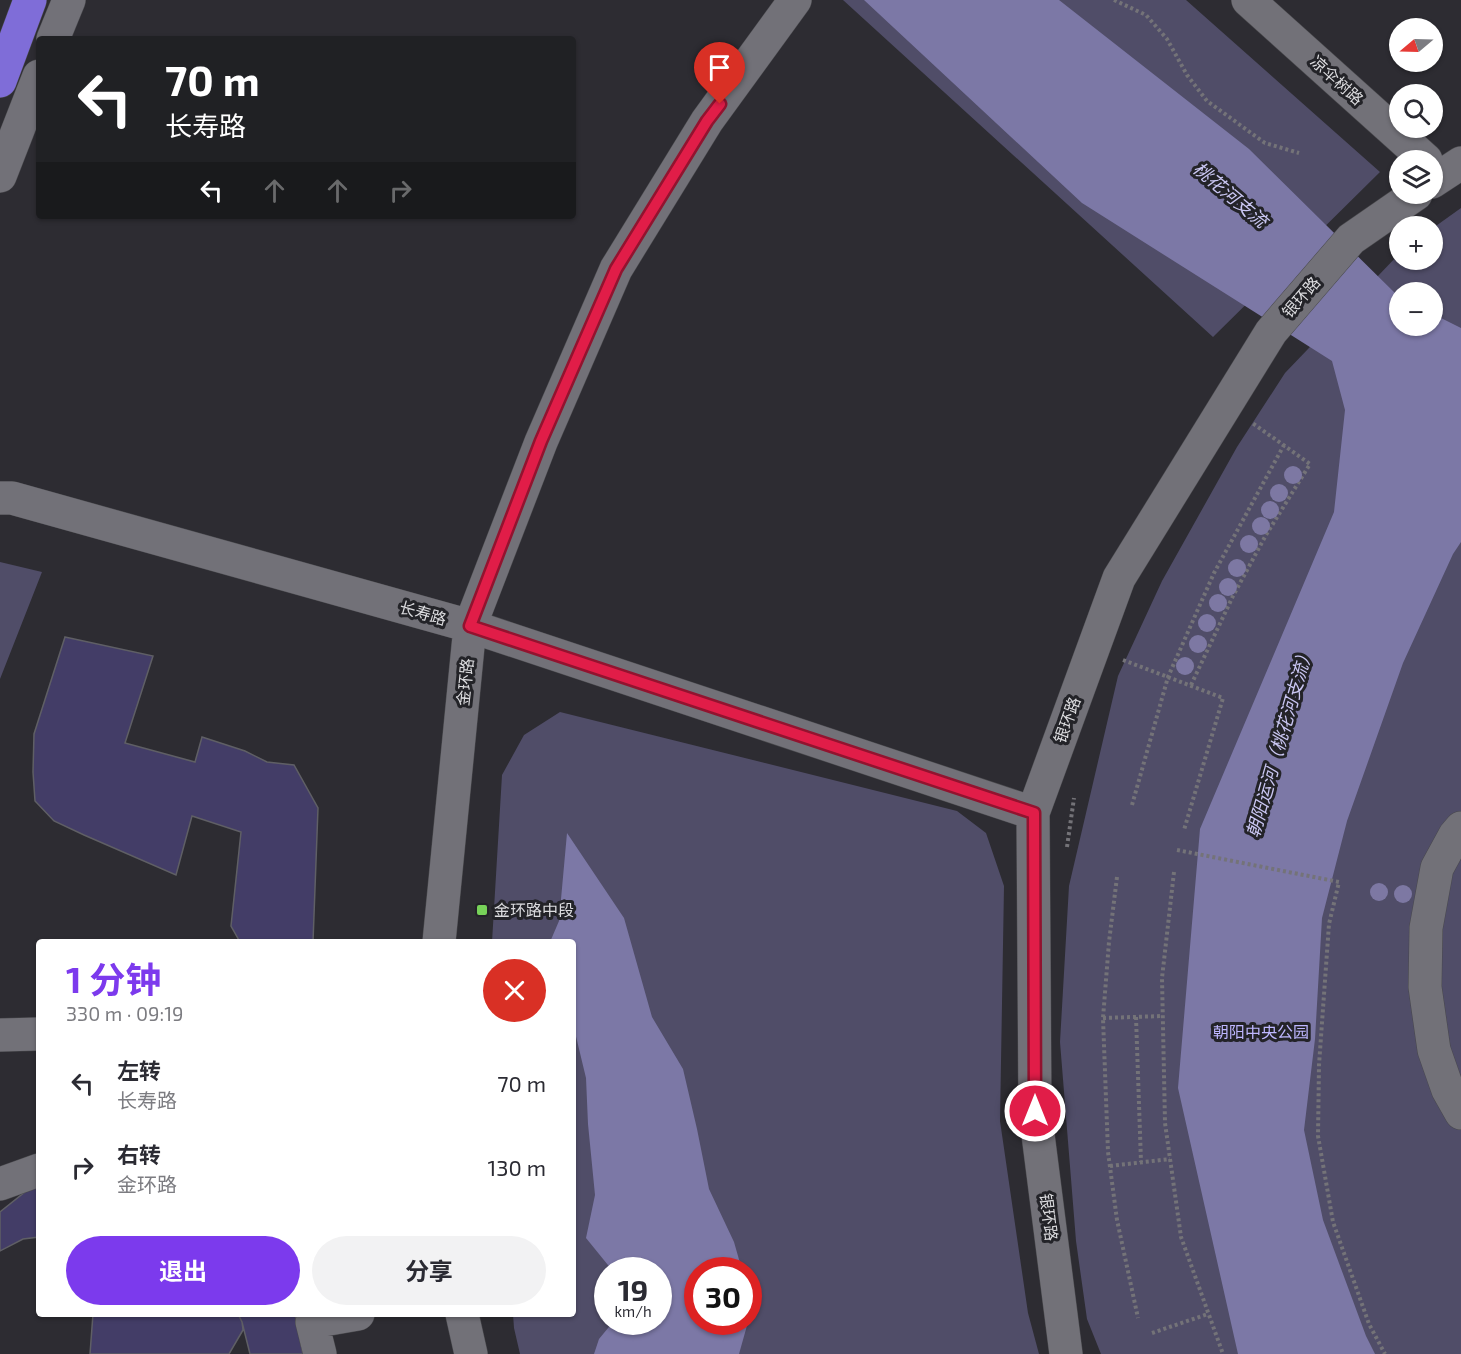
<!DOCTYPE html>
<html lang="zh">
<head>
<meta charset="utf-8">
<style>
	:root { --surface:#fff; --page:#f2f2f3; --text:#2b2b33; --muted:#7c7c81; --accent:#7c3aed }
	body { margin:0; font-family:"Exo 2","Noto Sans SC",sans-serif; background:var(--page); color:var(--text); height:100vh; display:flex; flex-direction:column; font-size:22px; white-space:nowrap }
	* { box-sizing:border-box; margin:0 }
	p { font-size:20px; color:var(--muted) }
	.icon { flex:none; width:33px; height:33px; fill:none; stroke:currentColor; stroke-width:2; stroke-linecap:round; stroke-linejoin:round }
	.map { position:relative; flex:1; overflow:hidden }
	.details { position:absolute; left:36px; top:939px; width:540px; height:378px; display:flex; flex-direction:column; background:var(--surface); border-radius:6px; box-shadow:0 2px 4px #0004 }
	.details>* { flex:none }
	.hud { position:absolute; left:36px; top:36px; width:540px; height:183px; border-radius:6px; box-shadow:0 2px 4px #0004; background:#202124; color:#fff; overflow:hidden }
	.needle { width:39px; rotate:251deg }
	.tools { position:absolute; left:1389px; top:18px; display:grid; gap:12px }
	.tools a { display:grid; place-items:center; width:54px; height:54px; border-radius:50%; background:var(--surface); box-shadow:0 2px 4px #0004; font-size:30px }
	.speed { position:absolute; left:594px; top:1257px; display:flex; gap:12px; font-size:30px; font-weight:700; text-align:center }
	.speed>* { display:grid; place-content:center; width:78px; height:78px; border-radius:50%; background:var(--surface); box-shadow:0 2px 4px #0004; line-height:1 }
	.speed small { font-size:15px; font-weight:400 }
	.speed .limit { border:9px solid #d22; background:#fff; color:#111 }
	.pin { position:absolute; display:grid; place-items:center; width:51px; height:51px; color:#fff; margin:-62px -26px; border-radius:50% 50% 50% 0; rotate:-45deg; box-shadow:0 0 6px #0007 }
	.pin .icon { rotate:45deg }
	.me { position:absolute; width:66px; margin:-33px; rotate:0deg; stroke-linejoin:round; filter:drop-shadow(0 0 4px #0008) }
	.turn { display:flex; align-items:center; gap:21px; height:126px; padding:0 30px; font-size:27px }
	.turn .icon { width:78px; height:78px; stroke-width:2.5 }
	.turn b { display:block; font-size:42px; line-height:51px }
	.lanes { display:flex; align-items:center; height:57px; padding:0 30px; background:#0003; justify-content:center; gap:30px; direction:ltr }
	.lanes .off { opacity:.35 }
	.round { display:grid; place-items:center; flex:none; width:63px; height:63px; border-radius:32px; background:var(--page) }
	.summary { display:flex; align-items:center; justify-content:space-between; height:102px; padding:0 30px }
	h1 { font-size:36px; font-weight:700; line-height:45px; color:var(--accent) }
	.cta { display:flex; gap:12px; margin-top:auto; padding:12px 30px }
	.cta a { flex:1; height:69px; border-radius:36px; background:var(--accent); color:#fff; font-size:24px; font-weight:700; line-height:69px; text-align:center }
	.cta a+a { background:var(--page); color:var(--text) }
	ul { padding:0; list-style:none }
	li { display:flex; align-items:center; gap:18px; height:84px; padding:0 30px }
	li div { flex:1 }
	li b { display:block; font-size:22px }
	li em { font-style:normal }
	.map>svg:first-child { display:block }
	.green { fill:#504d68; fill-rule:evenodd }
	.water { fill:#7c78a6 }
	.building { fill:#433d67; stroke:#5f5f65; stroke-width:1.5 }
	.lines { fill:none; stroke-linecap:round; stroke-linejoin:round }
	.minor-casing { stroke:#49494d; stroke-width:34 }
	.highway-casing { stroke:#49494d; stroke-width:34 }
	.path { stroke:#747378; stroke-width:4; stroke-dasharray:3 3; stroke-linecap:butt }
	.minor { stroke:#727178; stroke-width:33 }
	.highway { stroke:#7f6dd8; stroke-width:33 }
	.tree { fill:#7d78a3 }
	.route-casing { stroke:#92132f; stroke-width:15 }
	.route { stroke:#e11d48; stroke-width:10 }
	.poi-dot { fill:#77d259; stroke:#232328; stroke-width:2 }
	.labels { text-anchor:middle; stroke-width:6; stroke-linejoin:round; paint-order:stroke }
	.street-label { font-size:16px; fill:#dcdcdf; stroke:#232328 }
	.poi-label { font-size:16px; fill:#dcdcdf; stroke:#232328; text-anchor:start }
	.park-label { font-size:16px; fill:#beb7ff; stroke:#232328 }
	.water-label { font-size:18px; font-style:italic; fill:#cac7f3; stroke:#232328 }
</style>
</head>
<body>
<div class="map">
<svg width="1461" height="1354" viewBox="0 0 1461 1354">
	<rect width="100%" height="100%" fill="#2d2c32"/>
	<path class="green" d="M843,0H1186L1380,172L1213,337Z
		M1461,208V1354H1101L1087,1319L1076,1241L1060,1042L1069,886L1118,676L1162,581L1237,447L1285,373L1399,254L1400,260H1432L1433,228ZM1400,292H1432V326H1400Z
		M0,562L42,572L0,679Z
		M560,712L957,811L986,833L1004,886L1000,1121L1028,1313L1039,1354H520L514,1328L513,1314H573V942H492L502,775L524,735ZM608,1270H658V1322H608ZM698,1270H748V1322H698Z"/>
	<path class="water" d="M864,0H1059L1249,149L1399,297L1400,326H1432L1433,314L1461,328V542L1453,554L1403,663L1347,821L1322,918L1315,1039L1304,1130L1323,1220L1366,1336L1375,1354H1238L1178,1088L1200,829L1334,512L1345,410L1332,361L1082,203Z
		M567,833L624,918L652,1017L683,1069L697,1129L709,1189L734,1242L742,1270H698V1322H748L739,1354H594L599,1339L613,1322H658V1270H612L586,1238L595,1195L588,1124L586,1078L573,1024V942H550L559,921Z"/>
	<path class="building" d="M65,637L153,656L125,743L195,762L202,737L245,751L267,762L294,765L318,808L313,942H240L231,926L241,832L192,816L176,875L84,835L54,821L35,801L33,772L34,734Z
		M39,1184V1237L23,1239L0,1251V1212L30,1188Z
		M93,1314H238L242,1322L243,1330L229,1354H90Z
		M238,1314H295L303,1354H250L242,1322Z"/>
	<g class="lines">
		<g class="minor-casing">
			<path id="minor" d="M1248,0L1426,160
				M53,39L69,0
				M0,176L39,76
				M1432,182L1461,163
				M0,498H12L470,626L1033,813
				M1461,828L1455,835L1437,868L1426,928L1425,987L1434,1050L1448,1090L1461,1113
				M439,942L470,626L541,442L616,269L707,121L795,0
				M0,1035L39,1034
				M0,1184L39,1170
				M462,1314L471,1354
				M320,1354L312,1322L358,1314
				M1066,1354L1035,1111L1033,813L1119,578L1271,332L1351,239L1416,194"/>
		</g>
		<g class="highway-casing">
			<path id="highway" d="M0,81L30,0"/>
		</g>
		<path class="path" d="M1114,0L1146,15L1167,39L1187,75L1207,101L1265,143L1299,153
			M1123,660L1223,698L1184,830
			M1191,685L1233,596L1266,535L1310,464L1251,422
			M1132,805L1168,677L1214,573L1284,445
			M1067,847L1074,798
			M1177,850L1339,882L1329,924L1319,1065L1318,1136L1333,1222L1369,1324L1385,1354
			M1174,872L1162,978L1165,1123L1181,1237L1223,1354
			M1117,877L1109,942L1103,1018L1108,1152L1117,1220L1138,1318
			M1136,1017L1141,1162
			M1103,1018L1163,1016
			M1110,1166L1170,1159
			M1152,1333L1208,1314"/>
		<use href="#minor" class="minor"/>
		<use href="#highway" class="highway"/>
	</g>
	<g class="tree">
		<circle cx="1293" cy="475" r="9"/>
		<circle cx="1279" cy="493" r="9"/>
		<circle cx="1270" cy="510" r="9"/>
		<circle cx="1261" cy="526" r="9"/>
		<circle cx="1249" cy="544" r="9"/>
		<circle cx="1237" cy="568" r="9"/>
		<circle cx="1228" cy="587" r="9"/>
		<circle cx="1218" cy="603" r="9"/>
		<circle cx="1207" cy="623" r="9"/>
		<circle cx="1198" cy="644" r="9"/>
		<circle cx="1185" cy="666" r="9"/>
		<circle cx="1379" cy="892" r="9"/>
		<circle cx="1403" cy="894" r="9"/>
	</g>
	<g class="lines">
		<g class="route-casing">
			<path id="route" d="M720,104L707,121L616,269L541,441L470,626L1034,813L1035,1111"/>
		</g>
		<use href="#route" class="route"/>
	</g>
	<rect class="poi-dot" x="476" y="904" width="12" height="12" rx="3"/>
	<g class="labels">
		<g class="street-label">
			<text transform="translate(1337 80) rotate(42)" y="6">凉伞树路</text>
			<text transform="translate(1301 297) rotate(-49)" y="6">银环路</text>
			<text transform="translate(423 613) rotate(16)" y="6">长寿路</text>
			<text transform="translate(465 682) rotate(-84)" y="6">金环路</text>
			<text transform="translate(1067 720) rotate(-70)" y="6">银环路</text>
			<text transform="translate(1049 1217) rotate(83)" y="6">银环路</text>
		</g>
		<g class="poi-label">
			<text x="494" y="916">金环路中段</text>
		</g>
		<g class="park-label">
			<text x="1261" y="1038">朝阳中央公园</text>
		</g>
		<g class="water-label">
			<text transform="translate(1230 195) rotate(40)" y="6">桃花河支流</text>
			<text transform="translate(1280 742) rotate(-74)" y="6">朝阳运河（桃花河支流）</text>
		</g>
	</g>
</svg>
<div class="tools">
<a><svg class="needle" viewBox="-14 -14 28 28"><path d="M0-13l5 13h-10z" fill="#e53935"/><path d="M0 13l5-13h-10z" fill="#7c7c81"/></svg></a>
<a><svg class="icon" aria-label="search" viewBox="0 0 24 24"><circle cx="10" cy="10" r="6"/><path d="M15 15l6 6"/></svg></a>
<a><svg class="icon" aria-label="layers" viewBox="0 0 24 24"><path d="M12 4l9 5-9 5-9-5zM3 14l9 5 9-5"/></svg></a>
<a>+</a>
<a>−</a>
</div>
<div class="speed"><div>19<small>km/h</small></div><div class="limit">30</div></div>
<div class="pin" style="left:720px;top:104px;background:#d93025"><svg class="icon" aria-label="arrive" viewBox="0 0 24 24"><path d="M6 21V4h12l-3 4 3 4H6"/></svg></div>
<svg class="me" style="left:1035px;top:1111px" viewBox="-20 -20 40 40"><circle r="17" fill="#e11d48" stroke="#fff" stroke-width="3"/><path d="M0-11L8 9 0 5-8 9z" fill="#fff"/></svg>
<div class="hud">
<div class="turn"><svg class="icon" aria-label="left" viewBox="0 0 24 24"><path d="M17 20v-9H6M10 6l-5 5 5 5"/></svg><div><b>70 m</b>长寿路</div></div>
<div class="lanes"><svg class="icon" aria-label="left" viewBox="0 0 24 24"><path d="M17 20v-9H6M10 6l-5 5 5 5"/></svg><svg class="icon off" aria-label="ahead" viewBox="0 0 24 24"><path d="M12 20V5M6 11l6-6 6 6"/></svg><svg class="icon off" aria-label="ahead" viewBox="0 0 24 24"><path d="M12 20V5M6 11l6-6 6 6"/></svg><svg class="icon off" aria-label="right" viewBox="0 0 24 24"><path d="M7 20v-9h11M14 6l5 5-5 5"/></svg></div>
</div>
<section class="details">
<div class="summary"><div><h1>1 分钟</h1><p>330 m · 09:19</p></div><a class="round" style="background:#d93025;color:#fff"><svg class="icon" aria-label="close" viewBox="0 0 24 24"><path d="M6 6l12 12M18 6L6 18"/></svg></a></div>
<ul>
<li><svg class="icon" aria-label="left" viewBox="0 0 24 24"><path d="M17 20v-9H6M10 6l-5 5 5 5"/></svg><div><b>左转</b><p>长寿路</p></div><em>70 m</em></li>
<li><svg class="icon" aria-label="right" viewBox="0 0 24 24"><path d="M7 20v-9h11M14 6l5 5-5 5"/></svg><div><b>右转</b><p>金环路</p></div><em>130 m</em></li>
</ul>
<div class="cta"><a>退出</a><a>分享</a></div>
</section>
</div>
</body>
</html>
